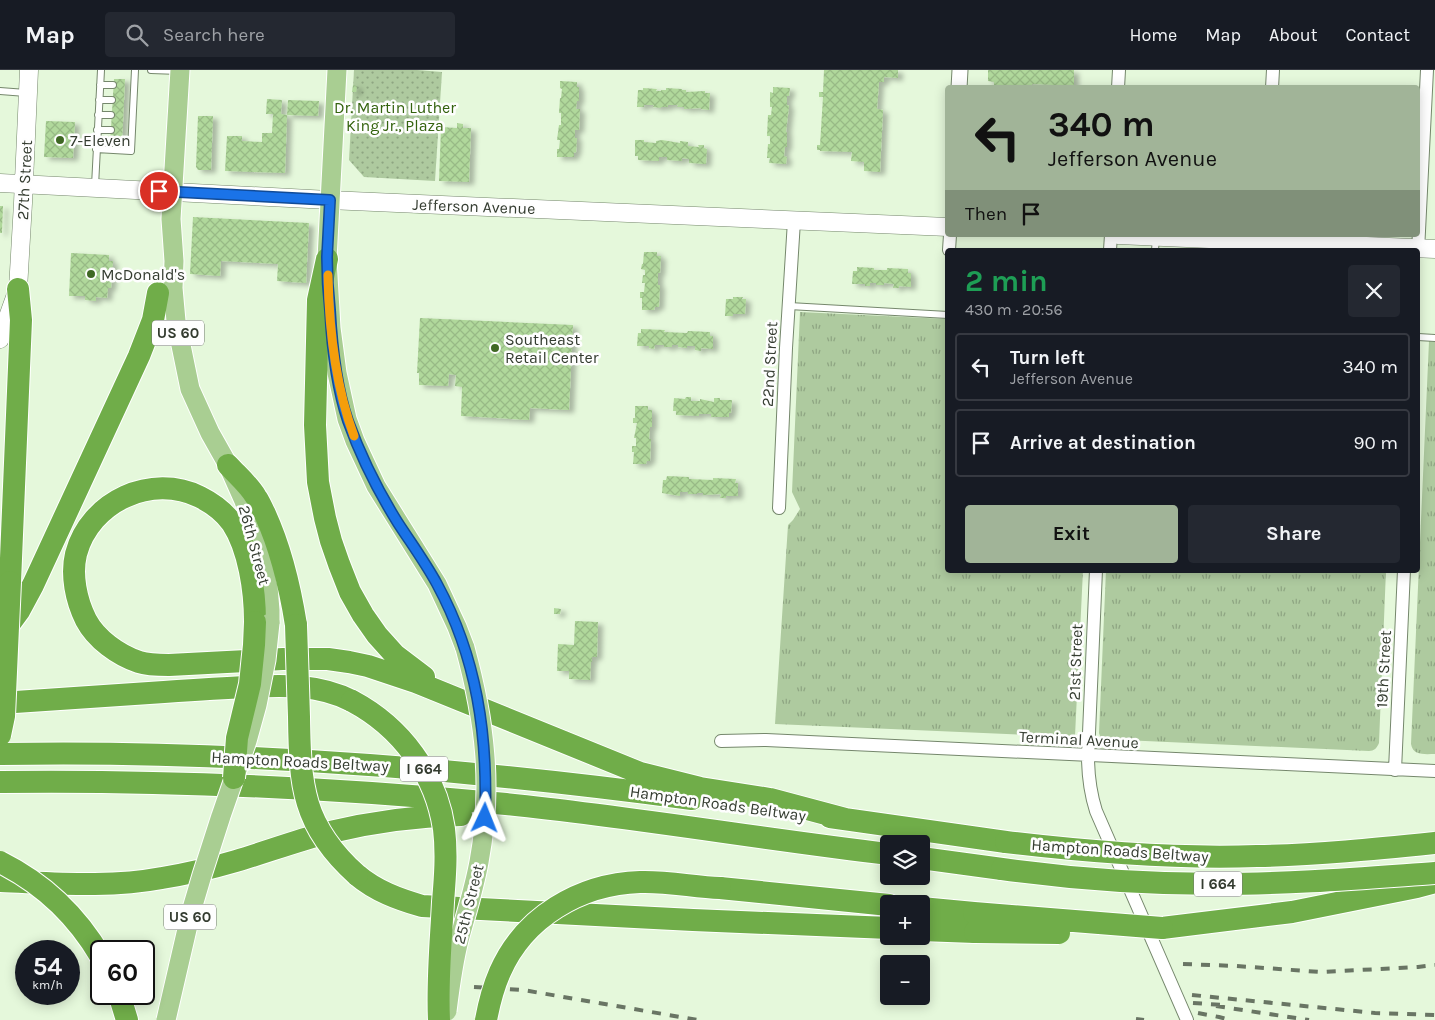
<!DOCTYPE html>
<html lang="en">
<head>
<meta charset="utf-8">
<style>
	:root { --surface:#171b24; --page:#242831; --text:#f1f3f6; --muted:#9ea1a6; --line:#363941; --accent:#a1b498 }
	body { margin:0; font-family:Karla,sans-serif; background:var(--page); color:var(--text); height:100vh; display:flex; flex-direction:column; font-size:19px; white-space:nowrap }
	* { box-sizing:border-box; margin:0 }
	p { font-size:16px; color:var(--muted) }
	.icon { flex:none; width:28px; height:28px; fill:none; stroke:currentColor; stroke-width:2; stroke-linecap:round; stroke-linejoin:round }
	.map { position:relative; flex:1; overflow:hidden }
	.drawer { position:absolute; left:945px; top:178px; width:475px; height:325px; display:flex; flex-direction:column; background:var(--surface); border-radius:5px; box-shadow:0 2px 12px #0003 }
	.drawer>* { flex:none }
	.hud { position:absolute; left:945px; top:15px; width:475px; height:152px; border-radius:5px; box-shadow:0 2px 12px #0003; background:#a1b498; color:#111; overflow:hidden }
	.controls { position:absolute; left:880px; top:765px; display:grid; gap:10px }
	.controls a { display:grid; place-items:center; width:50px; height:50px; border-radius:5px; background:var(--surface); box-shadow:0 2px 12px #0003; font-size:25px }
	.speed { position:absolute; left:15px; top:870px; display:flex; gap:10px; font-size:25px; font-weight:700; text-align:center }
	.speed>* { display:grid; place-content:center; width:65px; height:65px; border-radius:50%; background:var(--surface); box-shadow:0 2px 12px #0003; line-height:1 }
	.speed small { font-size:12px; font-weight:400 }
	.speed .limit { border:2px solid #111; border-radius:8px; background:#fff; color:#111 }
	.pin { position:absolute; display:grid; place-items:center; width:42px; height:42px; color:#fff; margin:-21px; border:2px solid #fff; border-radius:50%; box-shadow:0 1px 5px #0007 }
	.me { position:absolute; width:55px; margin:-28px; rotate:2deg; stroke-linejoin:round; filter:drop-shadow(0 0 4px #0008) }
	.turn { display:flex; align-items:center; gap:18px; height:105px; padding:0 20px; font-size:22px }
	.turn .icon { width:65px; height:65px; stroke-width:2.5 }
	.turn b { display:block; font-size:35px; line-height:42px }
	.then { display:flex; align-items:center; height:48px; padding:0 20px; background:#0003; gap:10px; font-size:19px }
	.round { display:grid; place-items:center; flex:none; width:52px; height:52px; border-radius:5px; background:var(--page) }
	.summary { display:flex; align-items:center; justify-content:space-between; height:85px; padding:0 20px }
	h1 { font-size:30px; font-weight:700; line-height:38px; color:#1e9e55 }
	.button { display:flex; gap:10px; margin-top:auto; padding:10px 20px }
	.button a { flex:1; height:58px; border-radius:5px; background:var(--accent); color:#111; font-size:20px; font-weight:700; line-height:58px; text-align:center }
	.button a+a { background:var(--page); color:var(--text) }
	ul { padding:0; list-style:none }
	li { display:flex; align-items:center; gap:15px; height:68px; margin:0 10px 8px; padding:0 10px; border:2px solid var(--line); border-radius:5px }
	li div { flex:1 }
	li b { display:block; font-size:19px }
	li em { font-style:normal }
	header { display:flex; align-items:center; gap:30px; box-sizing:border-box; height:70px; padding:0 25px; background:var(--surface); border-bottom:1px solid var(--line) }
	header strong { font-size:24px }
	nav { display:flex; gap:28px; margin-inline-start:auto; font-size:18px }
	.search { width:350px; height:45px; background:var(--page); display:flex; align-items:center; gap:12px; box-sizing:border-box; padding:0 18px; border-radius:5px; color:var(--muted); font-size:19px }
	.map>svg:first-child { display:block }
	.grass { fill:url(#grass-tufts) }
	.park { fill:url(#park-dots) }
	.building { fill:url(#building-cross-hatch); filter:url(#shadow) }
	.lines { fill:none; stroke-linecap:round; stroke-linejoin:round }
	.service-casing { stroke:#75876c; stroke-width:8 }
	.minor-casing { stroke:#75876c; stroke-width:14 }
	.tertiary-casing { stroke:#75876c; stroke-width:17 }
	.secondary-casing { stroke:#75876c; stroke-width:19 }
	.primary-casing { stroke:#fff; stroke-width:21 }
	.motorway-casing { stroke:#fff; stroke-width:24 }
	.service { stroke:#fff; stroke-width:6 }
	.minor { stroke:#fff; stroke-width:12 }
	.tertiary { stroke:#fff; stroke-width:15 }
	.secondary { stroke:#fff; stroke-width:18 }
	.primary { stroke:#a9ce92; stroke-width:19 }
	.motorway { stroke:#70ad49; stroke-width:22 }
	.rail { stroke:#697564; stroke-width:4; stroke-dasharray:9 9; stroke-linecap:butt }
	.primary-bridge-casing { stroke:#fff; stroke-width:21; stroke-linecap:butt }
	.motorway-bridge-casing { stroke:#fff; stroke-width:24; stroke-linecap:butt }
	.primary-bridge { stroke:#a9ce92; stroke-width:19 }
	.motorway-bridge { stroke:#70ad49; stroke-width:22 }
	.route-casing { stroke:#114b97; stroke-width:12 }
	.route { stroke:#1a73e8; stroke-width:9 }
	.slow { stroke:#f59e0b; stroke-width:9 }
	.poi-dot { fill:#3f6824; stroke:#fefefe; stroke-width:2 }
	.labels { text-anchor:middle; stroke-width:5; stroke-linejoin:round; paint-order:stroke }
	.shield { fill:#fefefe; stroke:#71766e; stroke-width:1 }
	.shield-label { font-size:15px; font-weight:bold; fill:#343c30 }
	.park-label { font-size:16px; fill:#34630e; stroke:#fefefe }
	.poi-label { font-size:16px; fill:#343c30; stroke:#fefefe; text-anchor:start }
	.street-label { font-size:16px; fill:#343c30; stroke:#fefefe }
</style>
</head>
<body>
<header>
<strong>Map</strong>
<div class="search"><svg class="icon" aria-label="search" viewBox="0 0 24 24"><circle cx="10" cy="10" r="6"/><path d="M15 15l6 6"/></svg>Search here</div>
<nav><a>Home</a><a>Map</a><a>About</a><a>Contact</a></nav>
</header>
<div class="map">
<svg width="1435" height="950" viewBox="0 0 1435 950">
	<defs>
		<pattern id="grass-tufts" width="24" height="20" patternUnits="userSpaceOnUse" patternTransform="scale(1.25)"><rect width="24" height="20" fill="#aeca9f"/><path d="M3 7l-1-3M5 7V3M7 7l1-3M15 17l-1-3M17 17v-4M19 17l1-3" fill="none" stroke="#8ea582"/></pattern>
		<pattern id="park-dots" width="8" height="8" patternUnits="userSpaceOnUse" patternTransform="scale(1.25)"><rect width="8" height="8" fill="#aeca9f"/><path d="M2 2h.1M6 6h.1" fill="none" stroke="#8ea582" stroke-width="1.8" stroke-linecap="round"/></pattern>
		<pattern id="building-cross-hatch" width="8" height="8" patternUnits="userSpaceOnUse" patternTransform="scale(1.25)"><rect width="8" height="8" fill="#b0d89b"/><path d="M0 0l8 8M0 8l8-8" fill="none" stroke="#98ba86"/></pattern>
		<filter id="shadow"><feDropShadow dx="5" dy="3" stdDeviation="2.5" flood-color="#0004"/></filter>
	</defs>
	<rect width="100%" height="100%" fill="#e5f8db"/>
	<path class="grass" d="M800,242L947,249L948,500H1083L1075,666L1073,667L775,654L788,455L793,450L800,439L792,422Z
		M1429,271L1435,272V684C1425,684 1413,686 1411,674Z
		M1106,500H1386L1379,673C1377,678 1374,681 1369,681L1101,669L1099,663Z"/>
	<path class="park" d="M354,0H417L442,2L435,111L364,107L349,90Z"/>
	<path class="building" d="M824,0H898V8L884,7V12H879L877,39L883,40L880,102L864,101V92L851,91L852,82L820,81V80H817V75H820L823,27H819V22H823Z
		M988,0H1074V16L1032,14V18H994V12L988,11Z
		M114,9H125L122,74H110Z
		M560,11L577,12V17H579V31H577L576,39H580L579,60H575V68H577L576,83L574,82V87H557V79H559L560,70H557L559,55H561V43H559L560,28H561L562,19L560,18Z
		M353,15L357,16L356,22H352Z
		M773,17L790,18L789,26H787V35L789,36L786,62H787V77H785L784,86L787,87L786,94L769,93L770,88H767L768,74H770V66H767L768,45H771L772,37H770V22L773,23Z
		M643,18L657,19L656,21H661V20H666V18L682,19V20H686V22L705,21V23H710L709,40L701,39V38L684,39V37H677L678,35H668V37H661V38L653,37L654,35H644V37H637L638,20H643Z
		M267,29L282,30L281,44L287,45L288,30L319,31L318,46L287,45L285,103L225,101L227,66H242V71L262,72V63H272L273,44H266Z
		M198,46H213L211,100H198L196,97Z
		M46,51L75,52L73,88L44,87Z
		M457,53L463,54V58H471L469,112L439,111L441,57L457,58Z
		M635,70H644V72L656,73V71L662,70L680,73V71L688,72V76L699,77L698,75H704V78L707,79L706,94L689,93V89L682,88V91L667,90V87H659V91L638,90V86H635Z
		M0,136H3L2,163H0Z
		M193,147L309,153L306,213L277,211L278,194L221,191L220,206L190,204Z
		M644,182H657V186H661L660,203H658V215H660L659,237H655L654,240H642V228H640V222H644L645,213H642L643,205H645V200L641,199L642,194H643Z
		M71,183L109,185V191H113L111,218H108L107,228L96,227V231L85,230V226H69Z
		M857,197L874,198V200H887V198L908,199V203H911V217L899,216V218H893L894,214L884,213V215H876V213H870V216H865V214H852L853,201H857Z
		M733,227H743L742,229H746L745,244H733V246H725L726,229H733Z
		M420,248L573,255L569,340L530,338L529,350L461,346L462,317L455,316L456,305L449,304L448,316L419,315V303H417Z
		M641,259L665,260L664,262L687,263L688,261L710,262V266H713V279L701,278V281L695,280V276H687V278L678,277V275H672V277H664V275H655L654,279L649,278V276H637L638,263H641Z
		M686,327H691V331H700V329L714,332V328H720V330H732L731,343H729V347H711V344H699V346L676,345V341H673L674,328L685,329Z
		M635,336H648V340H652V357H650L649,369H651L650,391H647L646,394H633L634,382H632V376H636V368H634L637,353H633V348H635Z
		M667,406L689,407V409L713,410V408L736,409L735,413H738V426H726V428H720L721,424L703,425V423H697V424H688V422H680V426L662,423L663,410H666Z
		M554,538L561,539L560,544H554Z
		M575,551L598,552L597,587H592V592H591L590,610L569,609V601H557L558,574L574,575Z"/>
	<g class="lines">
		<g class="service-casing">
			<path id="service" d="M151,0L179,1
				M100,15H113
				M0,21L26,23
				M99,30H112
				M98,45H111
				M97,60H111
				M96,79L131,81L135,0
				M95,116L101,0
				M1155,180L1156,168
				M789,236L948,245
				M1418,267L1435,268"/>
		</g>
		<g class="minor-casing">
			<path id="minor" d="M1118,18L1119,0
				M1272,18L1273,0
				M949,180L950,165
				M1110,180L1111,165
				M1418,181L1427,0
				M779,438L786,278L794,151
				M1096,500L1088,686C1088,705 1090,722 1096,741L1187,950
				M721,671L766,670L1435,701
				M1395,700L1404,500"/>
		</g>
		<g class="tertiary-casing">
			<path id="tertiary" d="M959,18L960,0"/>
		</g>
		<g class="secondary-casing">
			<path id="secondary" d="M0,113L329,130L948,157
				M1118,165L1435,179
				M0,269L18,219L23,133L29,0"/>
		</g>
		<g class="primary-casing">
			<path id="primary" d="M180,0L171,149L174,191L173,218L176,251L190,319L210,363L228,395L244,431L258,470L268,517L270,540V553
				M337,0L327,189L331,258L337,303L347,349L355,371L376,416L437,514L457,557L465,578"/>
		</g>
		<g class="motorway-casing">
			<path id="motorway" d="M327,189L318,230L315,355L318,412L325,448L331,471L339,494L350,522L363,545L377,565L395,585L424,607
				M228,395C237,405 249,415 256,427C260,432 262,439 265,444C281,479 290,517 296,555
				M10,512L21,250L18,219
				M255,552C255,521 249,479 232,453C224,442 212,433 200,427C152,403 90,431 76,484C71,505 76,530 86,550C96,569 118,585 139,592C148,595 159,595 169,595L283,589H328L349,592L368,596L416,612L640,703L700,718L770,729L845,749
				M2,564L19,541L33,515L139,286L153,250L158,223
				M0,633C55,629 109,626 164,622C192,620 220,618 248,617C283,615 319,614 352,631
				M0,684C232,680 463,698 692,729
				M0,712C169,710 338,718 506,734C634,747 761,769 889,784
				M830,747L1006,772
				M921,788L1002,799
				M357,805C376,821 398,829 422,836L693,850L889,858
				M0,811C54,813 109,818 162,808C187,804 212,798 236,791C266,782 296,771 326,763C371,752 415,746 461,745
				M720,818L889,835
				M921,838L974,843
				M1162,858L1292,842L1417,817L1435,812
				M921,860L975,862
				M119,924L127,950"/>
		</g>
		<use href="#service" class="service"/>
		<use href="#minor" class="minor"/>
		<use href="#tertiary" class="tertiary"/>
		<use href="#secondary" class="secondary"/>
		<use href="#primary" class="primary"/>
		<use href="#motorway" class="motorway"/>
		<path class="rail" d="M1183,894L1236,896L1321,902L1418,897L1435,895
			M474,917L523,920L698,950
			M1192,925L1375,943L1435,945
			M1193,933L1223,935
			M1216,936L1309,950
			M1198,943L1219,947L1230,950
			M1136,949L1144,950"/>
		<g class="primary-bridge-casing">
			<path id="primary-bridge" d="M447,941C450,917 453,893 459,870C466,844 474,819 479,792C493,717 485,651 465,578
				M166,950L191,842L202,805L221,746L247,671L257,635L266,590L270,553"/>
		</g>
		<g class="motorway-bridge-casing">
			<path id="motorway-bridge" d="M296,555C297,586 298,616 299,647C300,715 302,756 357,805
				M352,631C401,657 436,704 444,759C447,783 445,808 443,832C441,871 437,910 439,950
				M0,665L4,646L10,512
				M234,708L237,668L250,614L254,575L255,552
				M1006,772C1089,782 1173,789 1257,786C1316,785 1376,779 1435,773
				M0,792C42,813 77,846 101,887
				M1002,799C1074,809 1146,814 1218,814C1291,814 1363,808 1435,803
				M974,843L1162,858
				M975,862L1059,863
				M486,950C489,934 493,918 500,902C524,847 580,814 640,812C667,811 694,817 720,818"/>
		</g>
		<use href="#primary-bridge" class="primary-bridge"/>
		<use href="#motorway-bridge" class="motorway-bridge"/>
	</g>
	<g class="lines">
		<g class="route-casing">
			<path id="route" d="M159,121L330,130C329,149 328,168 327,187C327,204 328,222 330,240C332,277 336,316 348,351C361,387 378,421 398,453C411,473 425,492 437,514C477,588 488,665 485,748"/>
		</g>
		<use href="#route" class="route"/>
		<path class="slow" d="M328,205C329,259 335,315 354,366"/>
	</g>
	<g class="poi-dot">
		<circle cx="60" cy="70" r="5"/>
		<circle cx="91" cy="204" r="5"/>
		<circle cx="495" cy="278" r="5"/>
	</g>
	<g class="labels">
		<g class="shield">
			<rect x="152" y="250.5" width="52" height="25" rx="4"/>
			<rect x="400" y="686.5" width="48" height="25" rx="4"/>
			<rect x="1194" y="801.5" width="48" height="25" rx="4"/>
			<rect x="164" y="834.5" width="52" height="25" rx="4"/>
		</g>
		<g class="shield-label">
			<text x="178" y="268">US 60</text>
			<text x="424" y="704">I 664</text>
			<text x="1218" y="819">I 664</text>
			<text x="190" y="852">US 60</text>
		</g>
		<g class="park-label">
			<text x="395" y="43">Dr. Martin Luther<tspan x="395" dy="18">King Jr., Plaza</tspan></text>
		</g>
		<g class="poi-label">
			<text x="70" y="76">7-Eleven</text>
			<text x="101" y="210">McDonald's</text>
			<text x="505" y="275">Southeast<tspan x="505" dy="18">Retail Center</tspan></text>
		</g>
		<g class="street-label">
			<text transform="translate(24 110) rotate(-87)" y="6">27th Street</text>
			<text transform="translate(474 136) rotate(2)" y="6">Jefferson Avenue</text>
			<text transform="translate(769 294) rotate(-87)" y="6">22nd Street</text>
			<text transform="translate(255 475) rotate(75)" y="6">26th Street</text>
			<text transform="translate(1075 592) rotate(-88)" y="6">21st Street</text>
			<text transform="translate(1383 599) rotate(-87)" y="6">19th Street</text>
			<text transform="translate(1079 669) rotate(3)" y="6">Terminal Avenue</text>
			<text transform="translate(300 691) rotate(3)" y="6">Hampton Roads Beltway</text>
			<text transform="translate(718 733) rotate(8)" y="6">Hampton Roads Beltway</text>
			<text transform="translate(1120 780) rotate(4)" y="6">Hampton Roads Beltway</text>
			<text transform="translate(468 834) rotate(-76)" y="6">25th Street</text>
		</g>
	</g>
</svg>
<div class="controls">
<a><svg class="icon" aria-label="layers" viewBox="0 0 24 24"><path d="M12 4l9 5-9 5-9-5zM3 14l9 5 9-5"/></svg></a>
<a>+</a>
<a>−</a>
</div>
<div class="speed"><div>54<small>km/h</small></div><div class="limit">60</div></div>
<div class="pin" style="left:159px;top:121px;background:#d93025"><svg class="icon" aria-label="arrive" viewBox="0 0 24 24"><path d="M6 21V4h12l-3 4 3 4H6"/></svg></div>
<svg class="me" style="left:485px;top:748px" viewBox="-20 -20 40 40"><path d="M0-17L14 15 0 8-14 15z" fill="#1a73e8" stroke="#fff" stroke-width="4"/></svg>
<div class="hud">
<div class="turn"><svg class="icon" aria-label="left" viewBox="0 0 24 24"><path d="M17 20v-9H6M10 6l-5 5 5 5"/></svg><div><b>340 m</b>Jefferson Avenue</div></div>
<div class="then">Then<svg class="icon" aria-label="arrive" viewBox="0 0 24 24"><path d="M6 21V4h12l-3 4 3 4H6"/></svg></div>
</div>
<section class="drawer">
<div class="summary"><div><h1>2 min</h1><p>430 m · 20:56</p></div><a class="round"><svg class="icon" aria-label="close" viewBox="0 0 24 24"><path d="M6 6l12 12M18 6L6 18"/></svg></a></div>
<ul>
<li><svg class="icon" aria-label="left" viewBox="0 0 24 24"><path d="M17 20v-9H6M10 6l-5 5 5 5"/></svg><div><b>Turn left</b><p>Jefferson Avenue</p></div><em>340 m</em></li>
<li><svg class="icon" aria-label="arrive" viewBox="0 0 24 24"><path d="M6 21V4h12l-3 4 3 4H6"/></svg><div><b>Arrive at destination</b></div><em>90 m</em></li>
</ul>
<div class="button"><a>Exit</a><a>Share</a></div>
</section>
</div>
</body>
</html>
